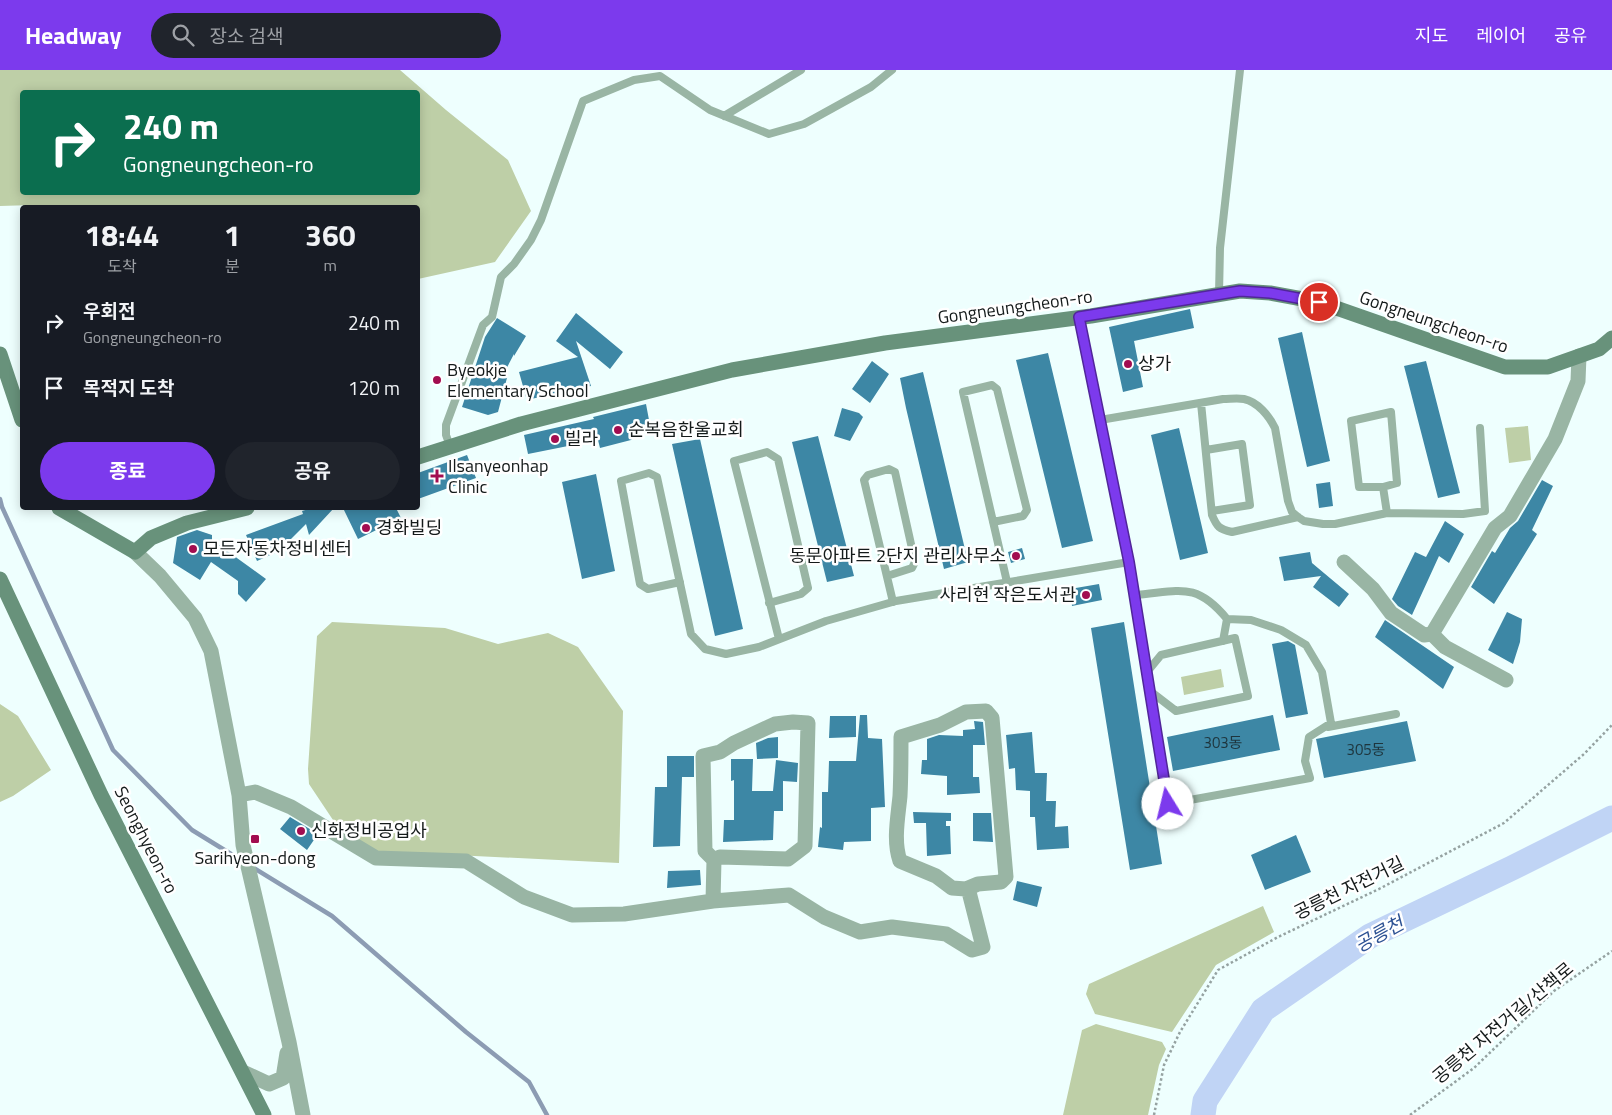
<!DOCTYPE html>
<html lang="ko">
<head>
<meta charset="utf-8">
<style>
	:root { --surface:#171b24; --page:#20242c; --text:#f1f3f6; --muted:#9ea1a6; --accent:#7c3aed }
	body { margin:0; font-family:"Titillium Web","Noto Sans KR",sans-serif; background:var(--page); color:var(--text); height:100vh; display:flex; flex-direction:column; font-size:19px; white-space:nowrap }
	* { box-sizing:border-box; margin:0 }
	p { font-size:16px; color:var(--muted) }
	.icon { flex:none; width:28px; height:28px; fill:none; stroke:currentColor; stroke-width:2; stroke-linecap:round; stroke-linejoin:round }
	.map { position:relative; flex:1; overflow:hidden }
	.details { position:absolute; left:20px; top:135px; width:400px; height:305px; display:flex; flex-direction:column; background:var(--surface); border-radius:5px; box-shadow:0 2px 12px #0003 }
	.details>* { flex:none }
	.banner { position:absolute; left:20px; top:20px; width:400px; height:105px; border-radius:5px; box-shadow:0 2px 12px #0003; background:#0b6e4f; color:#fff; overflow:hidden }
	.pin { position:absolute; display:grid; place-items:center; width:42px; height:42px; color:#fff; margin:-21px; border:2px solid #fff; border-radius:50%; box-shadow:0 1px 5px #0007 }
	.me { position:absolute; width:55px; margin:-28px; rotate:351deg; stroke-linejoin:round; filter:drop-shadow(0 0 4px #0008) }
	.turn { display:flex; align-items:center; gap:18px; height:105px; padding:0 20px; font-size:22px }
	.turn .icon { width:65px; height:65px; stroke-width:2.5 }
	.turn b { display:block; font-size:35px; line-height:42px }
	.eta { display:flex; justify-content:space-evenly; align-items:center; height:85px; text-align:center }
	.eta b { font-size:30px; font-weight:700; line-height:35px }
	.cta { display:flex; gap:10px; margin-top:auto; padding:10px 20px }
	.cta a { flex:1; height:58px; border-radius:30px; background:var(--accent); color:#fff; font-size:20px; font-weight:700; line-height:58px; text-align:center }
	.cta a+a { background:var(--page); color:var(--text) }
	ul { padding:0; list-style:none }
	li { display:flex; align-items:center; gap:15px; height:65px; padding:0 20px }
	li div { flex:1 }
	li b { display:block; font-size:19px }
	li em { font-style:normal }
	header { display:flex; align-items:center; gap:30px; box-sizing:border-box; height:70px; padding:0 25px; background:var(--accent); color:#fff }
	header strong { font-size:24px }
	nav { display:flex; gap:28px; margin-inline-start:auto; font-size:18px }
	.search { width:350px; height:45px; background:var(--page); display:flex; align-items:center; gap:12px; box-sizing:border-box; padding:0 18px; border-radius:28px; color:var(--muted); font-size:19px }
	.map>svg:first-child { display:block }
	.green { fill:#becfa7; fill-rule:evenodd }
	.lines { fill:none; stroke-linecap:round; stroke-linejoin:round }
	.stream { stroke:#8c9cb3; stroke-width:4.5 }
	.river { stroke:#c0d4f5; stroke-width:25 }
	.building { fill:#3d87a5 }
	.path { stroke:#95a2a1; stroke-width:2.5; stroke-dasharray:2.5 2.5; stroke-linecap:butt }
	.lane { stroke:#99b5a4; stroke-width:8 }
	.street { stroke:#99b5a4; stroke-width:15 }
	.secondary { stroke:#68927b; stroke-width:15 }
	.route-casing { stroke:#51269a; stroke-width:12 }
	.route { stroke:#7c3aed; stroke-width:9 }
	.poi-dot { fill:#a20d50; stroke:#fff; stroke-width:2 }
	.labels { text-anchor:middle; stroke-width:5; stroke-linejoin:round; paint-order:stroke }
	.number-label { font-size:15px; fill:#1e353d }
	.street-label { font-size:18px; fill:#141a1a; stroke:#fff }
	.poi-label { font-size:18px; fill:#141a1a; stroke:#fff; text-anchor:start }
	.water-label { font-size:19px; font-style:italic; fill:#2d5294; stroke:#fff }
</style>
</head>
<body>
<header>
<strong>Headway</strong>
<div class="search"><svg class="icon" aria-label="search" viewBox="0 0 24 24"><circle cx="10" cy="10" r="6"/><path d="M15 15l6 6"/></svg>장소 검색</div>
<nav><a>지도</a><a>레이어</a><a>공유</a></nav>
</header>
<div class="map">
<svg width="1612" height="1045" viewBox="0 0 1612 1045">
	<rect width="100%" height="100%" fill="#eefffe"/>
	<path class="green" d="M0,0H400L446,40L508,90L531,141L495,192L418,209V138H45L33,135L0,136ZM22,22H418V122H22Z
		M1528,356L1531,390L1509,393L1505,358Z
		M332,552L445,558L498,574L548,563L578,577L623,641L619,793L353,780L309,714L308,699L317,566Z
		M1221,599L1224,617L1184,625L1181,607Z
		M0,634L18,646L51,700L13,726L0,732Z
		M1263,836L1274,862L1216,895L1172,962L1095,944L1086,924L1089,914Z
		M1096,954L1162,972L1166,979L1159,995L1148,1045H1063L1082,960Z"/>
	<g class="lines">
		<path class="stream" d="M0,429L2,437L113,680L192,760L244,792
			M252,797L332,846L466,962L529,1012L547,1045"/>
		<path class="river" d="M1203,1045L1205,1031L1263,940L1370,866L1512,798L1612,748"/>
	</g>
	<path class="building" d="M1190,239L1194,258L1134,271L1143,317L1123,322L1109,257Z
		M576,243L623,282L610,299L576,271L591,316L531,329L526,327L519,302L578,287L556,271Z
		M497,248L526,266L514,286V284L503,305L508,304L498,342L488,345L462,337L485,267Z
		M1302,262L1330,391L1307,397L1278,268Z
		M1048,283L1093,471L1062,478L1016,290Z
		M872,291L889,304L870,333L852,319Z
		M1426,291L1460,423L1438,428L1404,296Z
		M923,302L968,492L944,499L906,338L900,308Z
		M646,334L649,350L631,370L600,378L598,370L528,384L524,365L594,349L593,347Z
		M842,338L859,343L863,347L850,371L834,366Z
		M1179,358L1208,483L1180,490L1151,365Z
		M818,366L854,506L827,512L792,372Z
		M700,369L743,559L715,566L672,374Z
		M467,385L476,408L418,429V403Z
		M596,404L615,501L582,509L562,412Z
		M1542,410L1553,416L1532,460L1537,464L1494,534L1471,517L1492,481L1495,483L1510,458L1518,451Z
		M1330,412L1333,436L1319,438L1316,414Z
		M312,438H334L309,465L306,454L279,481L257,491L246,465L303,444L302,441Z
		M343,438H396L401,448L358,469Z
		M1445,451L1464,464L1449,493L1439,486L1412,545L1398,536L1392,529L1415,482L1426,487Z
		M197,460L212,465V470L266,509L246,532L238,524V511L211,492L200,510L173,493L177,467Z
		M1022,478L1025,489L1011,493L1008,482Z
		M1310,482L1312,493L1349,524L1339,537L1313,517L1321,506L1284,511L1279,487Z
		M1099,514L1102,530L1072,536L1070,519Z
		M1507,542L1522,549L1520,572L1513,594L1488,580Z
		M1385,550L1454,597L1443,619L1375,567Z
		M1124,552L1162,794L1130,800L1091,558Z
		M1288,571L1295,575L1308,644L1286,648L1272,574Z
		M860,645H867L868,668L882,669L885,737L871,738V771L844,772L843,780L818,777L820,757L822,758V722H828L829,691H856Z
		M1273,645L1280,680L1173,701L1167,667Z
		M830,646H856V667L829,668Z
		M974,651L983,652L985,675H973V707H979L980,723L947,725V706L921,704L922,690H927V669L939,665L963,666V660L975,659Z
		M1407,651L1416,691L1324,708L1316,669Z
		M1032,662L1035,703H1047L1046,731H1056L1055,757L1068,756L1069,778L1037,780L1035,747H1030V721L1016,720L1015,698L1009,699L1006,665Z
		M778,667V688L757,689L756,673L768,668Z
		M667,686H694V707H682L680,776L653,777L655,717H667Z
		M731,689H753L752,721H773L776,690L798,693L797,712L783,711V741H774L773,770L723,772L724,750H734V710L731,711Z
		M913,742L951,743V751H946V756H950L951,784L927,786L926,753H914Z
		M973,743H991L993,772L973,771Z
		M290,747L318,764L307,780L280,759Z
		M1296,765L1311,802L1265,820L1251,785Z
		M700,800L701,815L667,818L668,801Z
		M1017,811L1042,817L1037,837L1013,830Z"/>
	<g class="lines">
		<path class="path" d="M1154,1045L1164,995L1180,962L1218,900L1278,867L1379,819L1504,753L1584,684L1612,655
			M1410,1045L1474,998L1554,921L1612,881"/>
		<path class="lane" d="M724,46L801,0
			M1219,224L1220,178L1240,0
			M1201,333L1212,445C1217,457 1219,459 1232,462L1298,447
			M1100,350L1223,329C1230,329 1237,328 1244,329C1258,332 1269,346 1275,358L1288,431L1292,442L1298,447L1304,451L1323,454H1335L1387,443L1463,444L1485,441L1480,358
			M450,376L446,365V355L483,255L492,247L501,207L514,194L531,170L541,150L583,31L634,10L660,6L710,40L769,64L804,54L871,17L892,0
			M1206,380L1242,374L1250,435L1212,441
			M1383,417H1359L1351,351L1391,342L1397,413L1383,417L1387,443
			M993,452L1023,446L1027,440L997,319L992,315L963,322L1007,512
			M1129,492L1168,734L1310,708L1305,691L1309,667L1331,653L1322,602L1306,575L1281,560L1251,550L1227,549L1223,571
			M887,506L912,498L915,492L895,402L889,399L868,405L864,410L893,532
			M680,512L648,519L640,514L621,411L649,403L657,407L691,564L705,579L726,584L759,577L826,551L896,531L1129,492L1079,247
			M1134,525C1178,522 1195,510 1227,549
			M769,533L801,524L808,518L778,389L767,382L734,391L779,569
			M1147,602L1161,585L1235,568L1248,626L1176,641L1150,621
			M1328,657L1396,644"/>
		<path class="street" d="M135,482L160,506L195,548L211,581L239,725L243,775L289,972L303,1045
			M1344,492L1373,519L1391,543L1424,565L1432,564L1495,458L1510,446L1555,369L1578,311L1579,286
			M1432,564L1445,577L1506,610
			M986,641L992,648L1006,807L1001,812L978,814L966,819L952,818L936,806L900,791C893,771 898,747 900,726C901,706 901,687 901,667L940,655L966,642Z
			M239,725L255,722L291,737L376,788L466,791L524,827L572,845L624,844L713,831L714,790L720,787L788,789L805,776L808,653L793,652L775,654L734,673L720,682L703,686L705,781L714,790
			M713,831L789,825L824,847L860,862L892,857L946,864L972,880L983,877L968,818
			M243,1002L269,1014L283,1008L287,983"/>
		<path class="secondary" d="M0,284L22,350
			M418,387L521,354L732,300L885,273L1091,246L1240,221L1270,223L1319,232L1505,297H1548L1599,279L1612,268
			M59,438L135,482L151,468L187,453L247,438
			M0,509L101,725L264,1045"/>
	</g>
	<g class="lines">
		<g class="route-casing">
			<path id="route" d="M1168,734L1129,492L1079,247L1240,221L1270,223L1319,232"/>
		</g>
		<use href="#route" class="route"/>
	</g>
	<g class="poi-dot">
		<circle cx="1128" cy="294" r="5"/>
		<circle cx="437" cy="310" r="5"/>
		<circle cx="618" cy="360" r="5"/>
		<circle cx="555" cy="369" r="5"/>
		<path d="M434.5 398.5h5v5h5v5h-5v5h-5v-5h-5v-5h5z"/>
		<circle cx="366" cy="458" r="5"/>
		<circle cx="193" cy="479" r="5"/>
		<circle cx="1016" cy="486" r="5"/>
		<circle cx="1086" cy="525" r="5"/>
		<circle cx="301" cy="761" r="5"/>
		<rect x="250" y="764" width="10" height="10" rx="2.5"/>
	</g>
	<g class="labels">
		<g class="number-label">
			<text x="1223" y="678">303동</text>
			<text x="1366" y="685">305동</text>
		</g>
		<g class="street-label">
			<text transform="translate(1015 237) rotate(-8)" y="6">Gongneungcheon-ro</text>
			<text transform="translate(1434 252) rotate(19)" y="6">Gongneungcheon-ro</text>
			<text transform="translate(146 770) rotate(63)" y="6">Seonghyeon-ro</text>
			<text transform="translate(1349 818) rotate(-26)" y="6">공릉천 자전거길</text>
			<text transform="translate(1503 953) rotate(-40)" y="6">공릉천 자전거길/산책로</text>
		</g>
		<g class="poi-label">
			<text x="1138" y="300">상가</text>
			<text x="447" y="306">Byeokje<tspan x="447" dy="21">Elementary School</tspan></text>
			<text x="628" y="366">순복음한울교회</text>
			<text x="565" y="375">빌라</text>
			<text x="448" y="402">Ilsanyeonhap<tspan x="448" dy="21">Clinic</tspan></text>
			<text x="376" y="464">경화빌딩</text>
			<text x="203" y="485">모든자동차정비센터</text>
			<text x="1006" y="492" text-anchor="end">동문아파트 2단지 관리사무소</text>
			<text x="1076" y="531" text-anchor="end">사리현 작은도서관</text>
			<text x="311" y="767">신화정비공업사</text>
			<text x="255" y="794" text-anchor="middle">Sarihyeon-dong</text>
		</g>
		<g class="water-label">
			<text transform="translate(1379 864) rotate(-29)" y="7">공릉천</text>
		</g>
	</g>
</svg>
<div class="pin" style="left:1319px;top:232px;background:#d93025"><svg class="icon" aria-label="arrive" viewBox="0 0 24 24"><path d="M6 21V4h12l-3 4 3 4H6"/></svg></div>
<svg class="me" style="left:1168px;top:734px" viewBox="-20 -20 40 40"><circle r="19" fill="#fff"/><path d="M0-13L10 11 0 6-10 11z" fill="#7c3aed"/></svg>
<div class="banner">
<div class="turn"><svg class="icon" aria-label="right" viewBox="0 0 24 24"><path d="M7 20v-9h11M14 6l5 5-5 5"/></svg><div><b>240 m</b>Gongneungcheon-ro</div></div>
</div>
<section class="details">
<div class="eta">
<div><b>18:44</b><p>도착</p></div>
<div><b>1</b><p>분</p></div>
<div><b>360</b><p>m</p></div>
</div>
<ul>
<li><svg class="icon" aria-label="right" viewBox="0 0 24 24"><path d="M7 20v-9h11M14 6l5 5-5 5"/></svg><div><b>우회전</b><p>Gongneungcheon-ro</p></div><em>240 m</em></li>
<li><svg class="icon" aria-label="arrive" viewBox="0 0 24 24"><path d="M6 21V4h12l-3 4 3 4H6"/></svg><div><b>목적지 도착</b></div><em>120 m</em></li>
</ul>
<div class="cta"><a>종료</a><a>공유</a></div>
</section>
</div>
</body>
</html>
